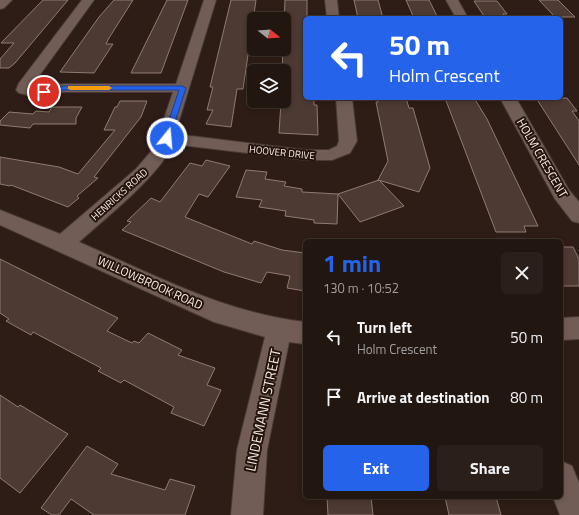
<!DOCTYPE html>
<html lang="en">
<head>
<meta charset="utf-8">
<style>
	:root { --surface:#221610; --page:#2a1f19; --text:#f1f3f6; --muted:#a29f9f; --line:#3f3530; --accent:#2563eb }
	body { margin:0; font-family:"Titillium Web",sans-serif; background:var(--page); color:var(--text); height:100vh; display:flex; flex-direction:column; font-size:15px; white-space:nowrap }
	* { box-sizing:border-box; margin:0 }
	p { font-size:13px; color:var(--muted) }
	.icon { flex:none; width:22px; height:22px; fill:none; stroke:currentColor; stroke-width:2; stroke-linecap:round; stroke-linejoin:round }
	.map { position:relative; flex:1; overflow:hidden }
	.drawer { position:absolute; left:303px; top:239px; width:260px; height:260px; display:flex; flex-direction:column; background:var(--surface); border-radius:6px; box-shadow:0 2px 6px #0003,0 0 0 1px var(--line) }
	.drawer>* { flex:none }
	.guide { position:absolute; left:303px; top:16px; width:260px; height:84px; border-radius:6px; box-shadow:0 2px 6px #0003,0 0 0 1px var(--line); background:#2563eb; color:#fff; overflow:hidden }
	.needle { width:26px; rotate:107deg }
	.buttons { position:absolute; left:247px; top:12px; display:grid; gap:8px }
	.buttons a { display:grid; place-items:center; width:44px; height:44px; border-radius:6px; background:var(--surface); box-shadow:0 2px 6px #0003,0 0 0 1px var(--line); font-size:20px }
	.pin { position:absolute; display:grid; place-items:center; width:34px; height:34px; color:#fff; margin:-17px; border:2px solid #fff; border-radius:50%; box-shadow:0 1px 4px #0007 }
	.me { position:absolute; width:44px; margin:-22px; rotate:17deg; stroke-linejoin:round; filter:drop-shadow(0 0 3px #0008) }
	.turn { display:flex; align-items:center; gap:14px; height:84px; padding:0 20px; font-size:18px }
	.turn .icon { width:52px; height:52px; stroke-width:2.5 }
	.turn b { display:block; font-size:28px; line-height:34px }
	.round { display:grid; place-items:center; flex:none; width:42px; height:42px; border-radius:6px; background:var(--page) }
	.headline { display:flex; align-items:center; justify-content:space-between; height:68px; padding:0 20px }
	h1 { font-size:24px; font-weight:700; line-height:30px; color:var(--accent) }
	.action { display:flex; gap:8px; margin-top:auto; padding:8px 20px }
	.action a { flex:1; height:46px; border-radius:6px; background:var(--accent); color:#fff; font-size:16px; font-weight:700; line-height:46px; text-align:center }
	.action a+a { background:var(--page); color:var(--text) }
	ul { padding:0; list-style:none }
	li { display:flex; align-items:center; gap:12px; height:60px; padding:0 20px }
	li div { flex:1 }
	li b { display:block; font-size:15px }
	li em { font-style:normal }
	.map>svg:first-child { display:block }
	.building { fill:#4d3a32; stroke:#907b72 }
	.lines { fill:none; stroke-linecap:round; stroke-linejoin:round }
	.minor-casing { stroke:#483a35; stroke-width:2 }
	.minor { fill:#715d55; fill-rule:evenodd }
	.route { fill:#2563eb; stroke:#184099 }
	.slow { fill:#f59e0b }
	.labels { text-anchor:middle; stroke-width:4; stroke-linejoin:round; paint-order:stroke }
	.far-street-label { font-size:10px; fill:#f9ede8; stroke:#24140d }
	.street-label { font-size:12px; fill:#f9ede8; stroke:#24140d }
	.near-street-label { font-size:14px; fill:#f9ede8; stroke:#24140d }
</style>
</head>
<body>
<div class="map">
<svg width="579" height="515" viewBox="0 0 579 515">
	<rect width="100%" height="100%" fill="#2e1d16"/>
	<path class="building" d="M43,0H68L15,63L9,68H0V59L14,43H1Z
		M114,0H133L109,38L106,44H113L94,73L60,72L99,17Z
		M167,0H188L161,73H131Z
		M231,0H256L243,89H237L231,127L206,124L213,110H207L213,87H210Z
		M285,0H307V18H305V98H314V105H317L318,135L279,133L281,102H284V71H282Z
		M354,0H378L383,18H358Z
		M406,0H429L438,18H414Z
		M539,0H558L575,17H555Z
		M474,1H497L507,14H503L504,16H484Z
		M378,98H406L409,108H413L430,168L419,192L378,180L388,161L376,102H378Z
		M445,98H474L487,119L538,226H524L526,232H496Z
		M536,98H567L577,111H572L579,121V165Z
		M120,101H147L141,117L94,177L98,178L77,196L79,198L68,207L11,185L10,186L0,184V157L59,167L78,174L115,130H104L115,107H117Z
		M52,107H82L76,118V124H33L30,128L0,125V121L9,112L33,114L36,111L49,112Z
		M206,160L230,166L208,197L199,194L185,217L252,244L254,241L282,250L305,253V291L287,288L290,276L267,272L261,283L224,272L122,230L131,222L127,221L151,198L160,202L190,163L202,166Z
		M246,170L267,172L265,179L286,182L284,186L302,189V192L338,194L337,224L314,223V220L285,216L286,211L259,207L262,200L236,197Z
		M379,180L404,206L360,222L338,194Z
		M561,247H573L579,259V286H561Z
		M0,259L118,318L107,331L132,343L134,341L139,343L148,333L182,350L178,355L215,368L207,385L221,390L204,426L171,413L174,407L124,380L121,383L98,371L101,368L33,332L31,335L6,321L9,319L0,313Z
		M0,395L18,407L20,405L68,434L20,493L0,478Z
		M87,446L118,464L111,474L165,490L170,479L195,486L185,515H94L71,499L59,515H52L41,508Z
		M327,497H371L373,515H328Z
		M445,497H496L501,515H449Z"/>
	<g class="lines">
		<g class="minor-casing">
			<path id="minor" d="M0,0H12L4,8L0,9Z
				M82,0H94L31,87L64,84H176L204,0H216L175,134L306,150H329L337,146L339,141L336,98H352L357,141L350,153L332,160H306L172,144C164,172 102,221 79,242C152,274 225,313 305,322V344L289,342L267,450L263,515H231L237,450L265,337L214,322L0,225V210L60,234L136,169L154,148L173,92H64L36,97L19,93L16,90L19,83Z
				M325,0H337L339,18H327Z
				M446,0H458L468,18H456Z
				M500,98H516L569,190L579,202V223L572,221L555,199Z
				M579,317V339L561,340V318Z
				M561,461L572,466L579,483V515H560L553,497H561Z"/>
		</g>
		<use href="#minor" class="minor"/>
	</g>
	<path class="route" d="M64,86H182L186,88L170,138L167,140L163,138L179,90H64L44,93L41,92Z"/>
	<path class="slow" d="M68,86H109L112,88L109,90H71L68,89Z"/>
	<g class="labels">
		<g class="far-street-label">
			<text transform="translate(282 152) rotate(6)" y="4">HOOVER DRIVE</text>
			<text transform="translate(119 194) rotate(-42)" y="4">HENRICKS ROAD</text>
		</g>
		<g class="street-label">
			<text transform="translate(542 158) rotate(60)" y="4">HOLM CRESCENT</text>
			<text transform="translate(150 283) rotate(24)" y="4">WILLOWBROOK ROAD</text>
		</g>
		<g class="near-street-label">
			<text transform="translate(263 410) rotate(-78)" y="5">LINDEMANN STREET</text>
		</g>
	</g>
</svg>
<div class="buttons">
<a><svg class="needle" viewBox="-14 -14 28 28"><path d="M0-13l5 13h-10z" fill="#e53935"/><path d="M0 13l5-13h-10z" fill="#a29f9f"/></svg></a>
<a><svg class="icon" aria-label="layers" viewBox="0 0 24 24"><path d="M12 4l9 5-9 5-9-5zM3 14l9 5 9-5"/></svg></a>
</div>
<div class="pin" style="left:44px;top:92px;background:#d93025"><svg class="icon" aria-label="arrive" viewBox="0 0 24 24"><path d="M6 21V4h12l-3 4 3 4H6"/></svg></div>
<svg class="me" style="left:167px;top:138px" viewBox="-20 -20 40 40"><circle r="17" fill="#2563eb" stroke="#fff" stroke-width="3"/><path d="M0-11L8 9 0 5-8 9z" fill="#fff"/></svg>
<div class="guide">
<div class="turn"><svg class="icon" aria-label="left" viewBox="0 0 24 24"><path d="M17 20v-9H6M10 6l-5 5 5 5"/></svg><div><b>50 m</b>Holm Crescent</div></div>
</div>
<section class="drawer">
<div class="headline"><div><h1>1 min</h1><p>130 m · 10:52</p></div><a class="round"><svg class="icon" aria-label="close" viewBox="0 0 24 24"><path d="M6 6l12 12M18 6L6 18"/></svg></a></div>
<ul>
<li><svg class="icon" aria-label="left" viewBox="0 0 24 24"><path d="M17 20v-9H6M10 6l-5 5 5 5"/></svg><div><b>Turn left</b><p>Holm Crescent</p></div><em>50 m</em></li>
<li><svg class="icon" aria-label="arrive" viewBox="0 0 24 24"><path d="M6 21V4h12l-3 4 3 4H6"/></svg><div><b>Arrive at destination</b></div><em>80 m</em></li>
</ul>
<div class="action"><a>Exit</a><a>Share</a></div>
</section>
</div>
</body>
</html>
